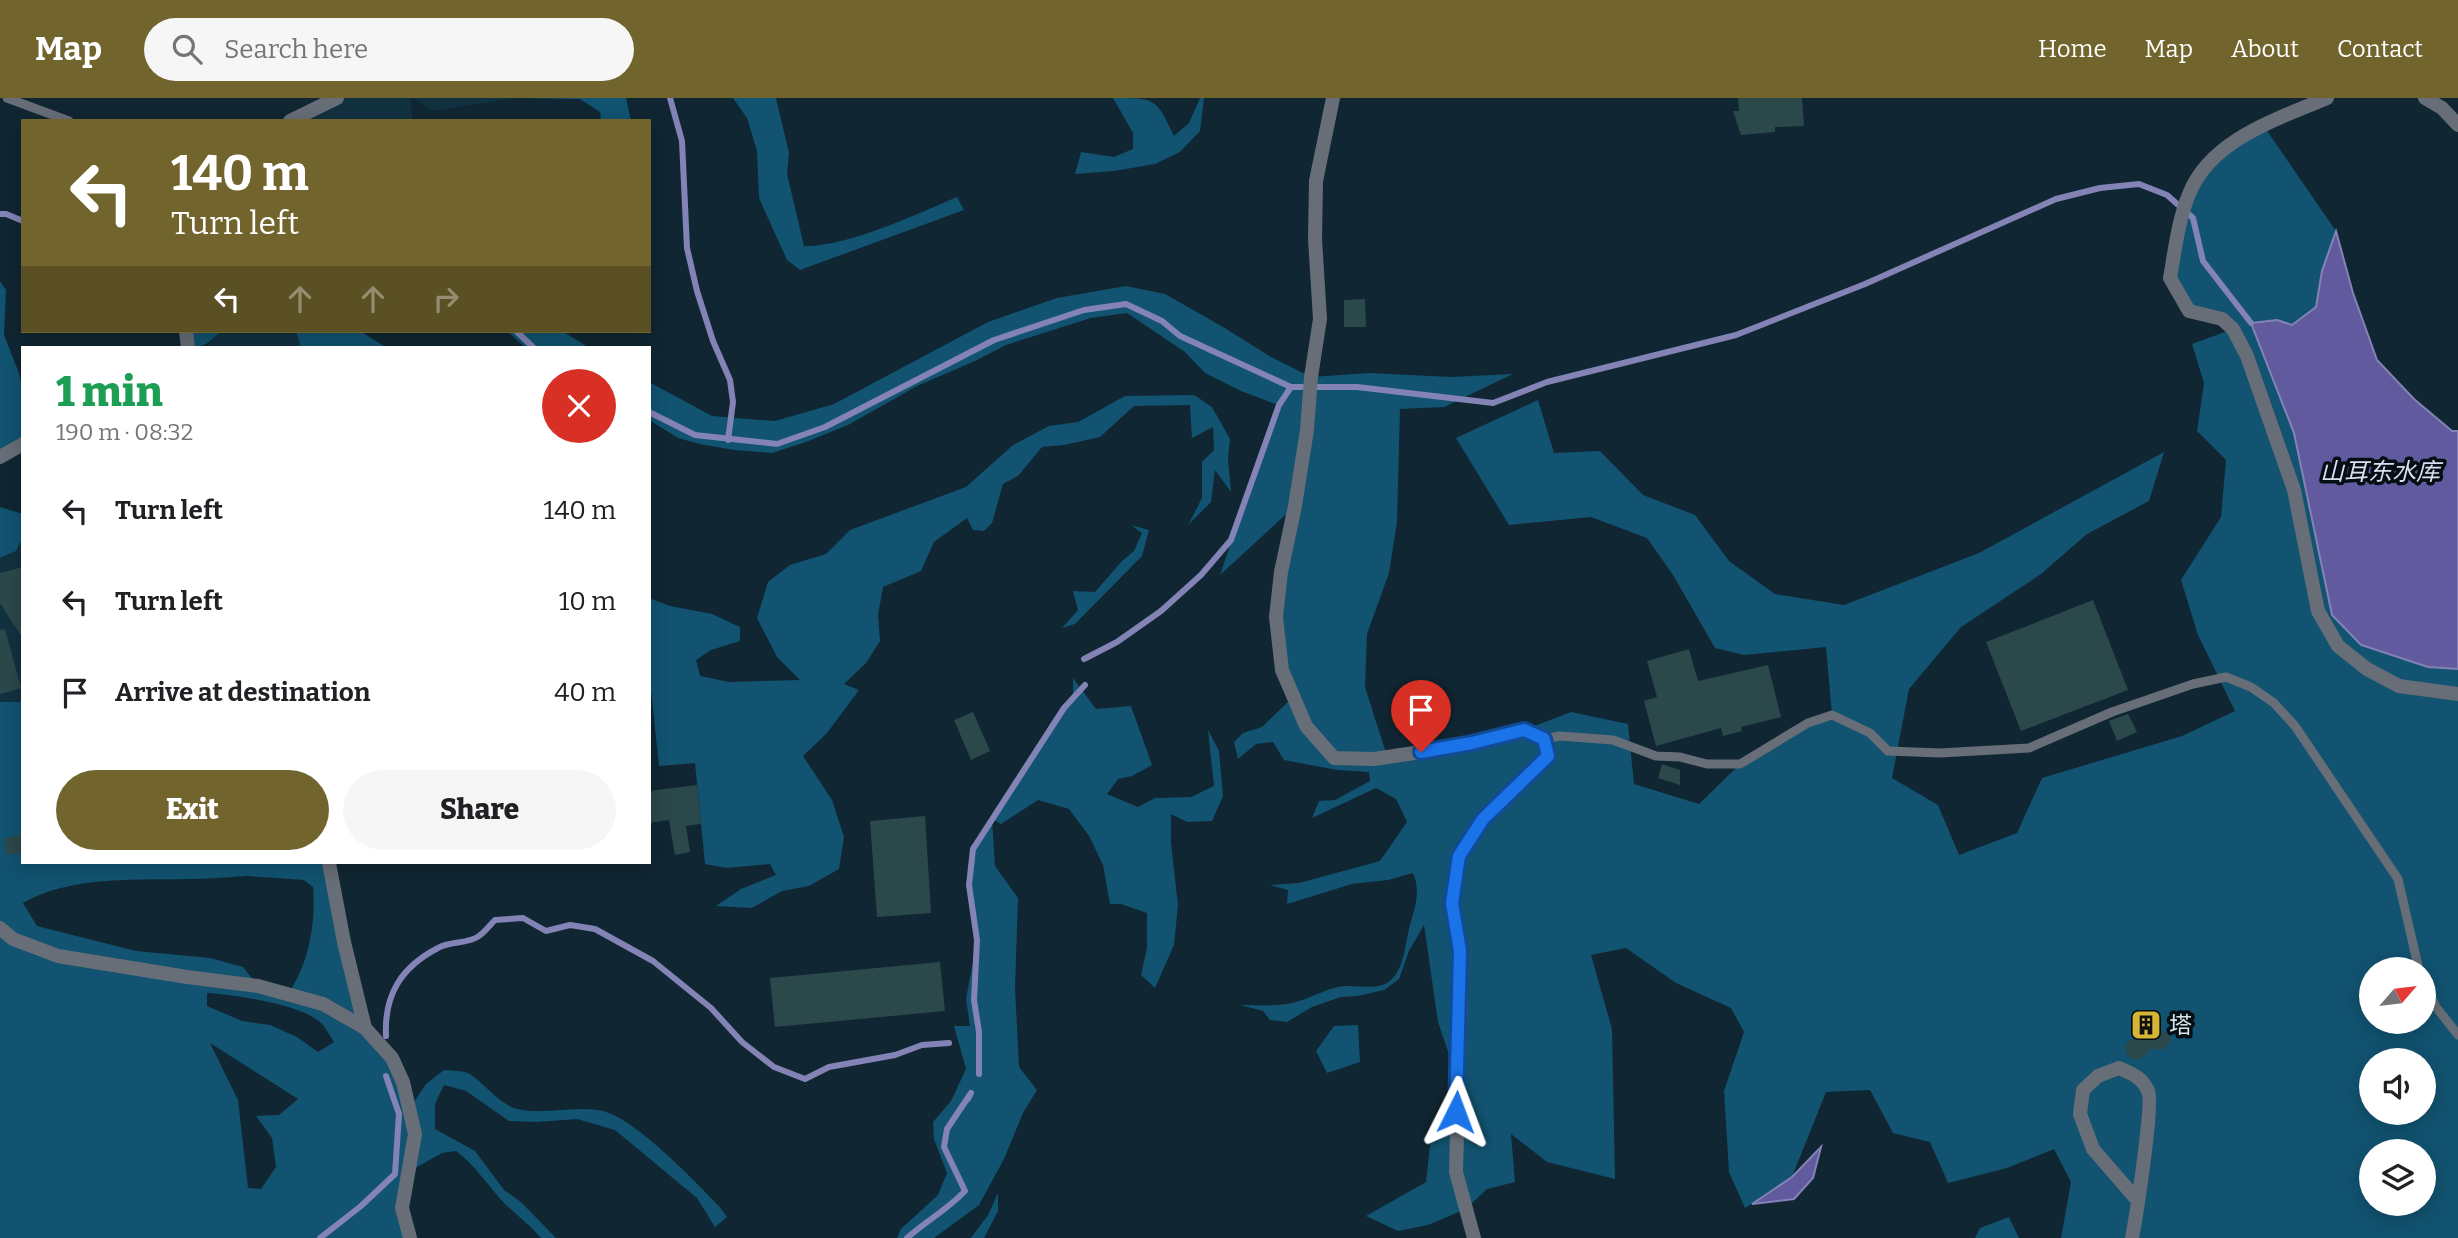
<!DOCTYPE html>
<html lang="en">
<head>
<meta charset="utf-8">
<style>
	:root { --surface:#fff; --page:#f6f6f6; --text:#202124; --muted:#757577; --accent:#71642c }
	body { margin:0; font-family:Bitter,"Noto Sans SC",serif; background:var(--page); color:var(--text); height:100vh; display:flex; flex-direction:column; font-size:26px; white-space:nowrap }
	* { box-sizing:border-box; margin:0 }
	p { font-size:23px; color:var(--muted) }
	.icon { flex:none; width:38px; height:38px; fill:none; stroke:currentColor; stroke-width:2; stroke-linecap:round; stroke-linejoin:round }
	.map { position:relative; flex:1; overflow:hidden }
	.panel { position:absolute; left:21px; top:248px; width:630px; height:518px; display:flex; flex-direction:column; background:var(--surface); border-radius:0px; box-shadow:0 4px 18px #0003 }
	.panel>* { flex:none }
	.guide { position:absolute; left:21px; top:21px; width:630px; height:214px; border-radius:0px; box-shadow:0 4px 18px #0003; background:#71642c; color:#fff; overflow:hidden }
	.needle { width:46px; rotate:62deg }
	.fabs { position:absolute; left:2359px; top:859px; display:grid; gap:14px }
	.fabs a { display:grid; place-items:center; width:77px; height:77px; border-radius:50%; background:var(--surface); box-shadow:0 4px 18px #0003; font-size:35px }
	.pin { position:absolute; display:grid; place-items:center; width:60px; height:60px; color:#fff; margin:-72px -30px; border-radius:50% 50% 50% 0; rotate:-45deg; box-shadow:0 0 7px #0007 }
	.pin .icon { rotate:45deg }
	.me { position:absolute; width:77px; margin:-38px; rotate:3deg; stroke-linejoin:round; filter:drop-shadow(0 0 5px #0008) }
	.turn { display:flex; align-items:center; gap:24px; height:147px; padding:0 35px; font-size:32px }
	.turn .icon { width:91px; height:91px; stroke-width:2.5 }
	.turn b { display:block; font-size:49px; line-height:60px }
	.lanes { display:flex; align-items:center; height:66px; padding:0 35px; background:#0003; justify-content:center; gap:35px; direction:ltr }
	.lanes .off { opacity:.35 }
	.round { display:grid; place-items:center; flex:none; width:74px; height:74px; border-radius:37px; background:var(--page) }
	.summary { display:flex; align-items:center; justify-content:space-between; height:119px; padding:0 35px }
	h1 { font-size:42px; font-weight:800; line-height:52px; color:#1e9e55 }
	.button { display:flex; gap:14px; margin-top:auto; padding:14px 35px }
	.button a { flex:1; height:80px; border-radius:42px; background:var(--accent); color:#fff; font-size:28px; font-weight:800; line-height:80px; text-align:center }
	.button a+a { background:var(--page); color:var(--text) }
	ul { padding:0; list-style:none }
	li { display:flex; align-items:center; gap:21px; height:91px; padding:0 35px }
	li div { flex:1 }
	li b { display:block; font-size:26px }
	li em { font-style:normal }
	header { display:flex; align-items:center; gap:42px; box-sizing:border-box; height:98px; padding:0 35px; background:var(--accent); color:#fff }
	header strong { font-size:33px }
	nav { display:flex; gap:38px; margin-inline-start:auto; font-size:24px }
	.search { width:490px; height:63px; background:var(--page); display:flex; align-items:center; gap:18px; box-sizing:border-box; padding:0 24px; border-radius:38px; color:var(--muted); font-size:26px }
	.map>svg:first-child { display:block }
	.built { fill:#123140 }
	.green { fill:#115370; fill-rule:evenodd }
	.water { fill:#615a9f; stroke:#8483b6; stroke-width:2 }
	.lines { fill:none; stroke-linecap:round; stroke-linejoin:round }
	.stream { stroke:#8483b6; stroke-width:6 }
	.building { fill:#2b484b }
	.service { stroke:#686e77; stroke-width:9 }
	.minor { stroke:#686e77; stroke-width:14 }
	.tertiary { stroke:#686e77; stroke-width:14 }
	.route-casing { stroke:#114b97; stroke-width:18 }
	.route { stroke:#1a73e8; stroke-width:12 }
	.labels { text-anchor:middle; stroke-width:7; stroke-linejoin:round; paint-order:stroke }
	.poi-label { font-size:23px; fill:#d6e4eb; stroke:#050e13; text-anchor:start }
	.water-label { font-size:24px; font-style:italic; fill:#dddcf1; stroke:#050e13 }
</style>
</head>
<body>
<header>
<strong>Map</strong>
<div class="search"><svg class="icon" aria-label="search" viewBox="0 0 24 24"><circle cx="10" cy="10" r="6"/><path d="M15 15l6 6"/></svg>Search here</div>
<nav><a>Home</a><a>Map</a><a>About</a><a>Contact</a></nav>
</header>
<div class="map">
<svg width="2458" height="1140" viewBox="0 0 2458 1140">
	<rect width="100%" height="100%" fill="#102632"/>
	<path class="built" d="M337,0H411L412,23H290Z
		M412,0H516L434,13Z
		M221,233H296L301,250H201L208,247Z
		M23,439V604H0V460L16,453Z"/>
	<path class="green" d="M516,0H626L631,23H601L600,14L580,1Z
		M733,0H776L789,55L787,76L804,148C847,149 917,116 957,99L964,112L800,172L787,162L759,100L757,53L747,20Z
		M1113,0C1156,0 1156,0 1174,38L1189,25L1200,0H1204L1200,33L1180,54L1155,66L1114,73L1075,76L1081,54L1114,59L1133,51V35Z
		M2263,27L2336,133L2322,173L2316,209L2292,227L2277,222L2264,261L2294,335L2332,517L2428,569L2458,571V1140H2061L2071,1084L2054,1051L2007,1070L1948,1085L1930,1044L1893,1035L1870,992L1826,994L1792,1079L1745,1110L1729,1074L1724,993L1744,934L1731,910L1676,885L1626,850L1591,857L1612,931L1615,1081L1547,1064L1511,1036L1515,1084L1487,1091L1466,1111L1428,1127L1398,1133L1366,1118L1426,1084L1430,1047L1458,983L1438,924L1424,827L1409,853L1399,881L1384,892L1358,898L1341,899L1312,909L1287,924L1270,922L1263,913L1240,907C1260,907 1280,909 1299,903C1314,899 1328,889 1345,888C1360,887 1379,893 1391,882C1405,869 1405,844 1410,827C1415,809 1421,793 1413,775L1388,782L1352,786L1287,806L1288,792L1270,787L1299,785L1380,763L1407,724L1396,701L1376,690L1312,720L1319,703L1335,702L1370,683L1369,674L1337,672L1284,662L1273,644L1256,646L1238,661L1234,644L1243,635L1262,629L1293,599L1276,519L1294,409L1220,477L1278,307L1241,293L1205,275L1185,254L1127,215L1091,220L1006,247L975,263L917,288L848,327L806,344L772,355L734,352L700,346L678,340L649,322V284L712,318L775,323L834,306L988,224L1057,200L1126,188L1165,196L1223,229L1271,259L1311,279L1369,275L1451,279L1513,276L1444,309L1400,311L1397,424L1389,475L1367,536L1365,589L1387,658L1524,632L1571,614L1628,626L1634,686L1699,706L1740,666L1832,617L1826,549L1744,557L1715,550L1673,477L1647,440L1591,419L1509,427L1456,340L1538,302L1554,355L1600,353L1643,397L1695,417L1729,463L1775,496L1844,507L1979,455L2164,354L2149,403L2087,436L2041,476L1961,529L1909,591L1892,680L1938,707L1959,757L2017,735L2042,680L2182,638L2235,613L2198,537L2181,482L2221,419L2226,362L2197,333L2204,285L2192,246L2233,231L2189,213L2170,180L2180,125L2214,57ZM2371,872H2424V924H2371ZM2371,962H2424V1015H2371ZM2371,1054H2424V1106H2371Z
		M0,183L6,192L4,237L19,275L23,296V346L0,359Z
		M186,233H221C210,244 204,250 188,250Z
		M296,233H360L387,250H301Z
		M507,233H562L590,250H526Z
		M1194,297L1212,309L1230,341L1228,361L1231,394L1215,372L1211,404L1188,427L1202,400V364L1214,352L1213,329L1192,340L1190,307L1134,308L1100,339L1064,347L1042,349L1018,378L1003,386L992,425L984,433L973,432L967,420L934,444L921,473L883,489L878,517L880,543L866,565L844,586L859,592L827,635L803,658L832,702L844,739L839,771L809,788L782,793L752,810L716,808L741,791L776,777L770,766L727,770L705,766L695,665L659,668L649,574V500L670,508L712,516L740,529V543L711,552L696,562L700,578L729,584L800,582L777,559L757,520L768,484L790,467L826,456L850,432L966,389L1013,347L1049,328L1078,324L1125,298Z
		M0,409L23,416V439L16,453L0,460Z
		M1131,427L1149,432L1142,458L1075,526L1062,530L1078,512L1073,493L1095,494L1122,463L1134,453L1142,435Z
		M1073,580L1096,611L1131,608L1152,667L1132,678L1118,681L1107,696L1138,709L1155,700L1191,699L1214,688L1208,632L1219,653L1223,698L1212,723L1187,724L1171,716V745L1178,807L1174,847L1155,890L1141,877L1147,850V815L1121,806H1110L1103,767L1089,738L1069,711L1038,702L1001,726L992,721L995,768L1018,800L1015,890L1019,969L1037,992L1023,1015L1004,1061L979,1107L934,1140H897L901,1131L938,1097L947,1075L934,1041L933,1024L951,1003L966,971L954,928H970L966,901L977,842L969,787L973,751L1045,639L1073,600Z
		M0,604H23V765H329L365,930L392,960L410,1010L426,986L444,972C452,973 463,972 470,976C485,986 499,1006 517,1011C544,1017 571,1008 598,1012C632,1016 694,1083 719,1108L727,1119L715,1129L697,1100L615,1032L577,1021L537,1024L509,1023L466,993L444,987L435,1006V1031L475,1053L504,1092L521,1104L556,1140H541C530,1127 517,1117 505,1106C488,1088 476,1068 456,1053L442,1055L408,1074L402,1110L410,1140H0ZM247,778L304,782L313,789C316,825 309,865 288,896L258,888L243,869L210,860L136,853L37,828L23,805C69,778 136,782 187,781C207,781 227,779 247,778ZM207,895C235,897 301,906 321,925C326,930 330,938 334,944L318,954L297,939L270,927L242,923L207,908ZM210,945L298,1001L279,1017L256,1018L272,1040L276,1069L261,1091L248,1090L238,1002Z
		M1358,927L1360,964L1327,975L1316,953L1334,928Z
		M998,1095V1113L984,1140H971L988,1117Z
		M2009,1119L2019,1140H1975L1980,1130Z"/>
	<path class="water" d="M2336,133L2353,195L2377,262L2414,301L2452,333H2458V571L2428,569L2361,547L2332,517L2294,335L2251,225L2277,222L2292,227L2316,209L2322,173Z
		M1821,1049L1813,1080L1794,1101L1752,1106L1792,1079Z"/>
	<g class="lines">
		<path class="stream" d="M670,0L682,43L687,150L697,193L713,243L730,282L733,304L728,342
			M0,116H6L23,123
			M516,233L534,250
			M649,314L695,337L777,346L825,329L994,242L1084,212L1126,206L1162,223L1180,238L1291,289H1357L1493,305L1547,284L1736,237L1865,186L2056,101L2100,90L2139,86L2167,97L2193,120L2203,163L2251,225
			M1084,561L1117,544L1161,513L1201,477L1231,442L1279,307L1291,289
			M386,938C384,897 401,869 438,850C450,843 469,846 479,838C485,834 490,827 495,822L523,820L546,833L570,827L595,831L653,863L711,910L742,944L774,969L805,981L829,969L895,957L922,947L949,945
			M979,976V934L974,902L977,842L969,787L973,751L1064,610L1085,587
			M320,1140L361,1108L395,1076L399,1016L386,978
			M907,1140C926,1123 947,1112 965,1093L944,1049L947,1031L971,995L968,1001"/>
	</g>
	<path class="building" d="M1738,0H1802L1804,28L1775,29V34L1741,37L1733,13H1739Z
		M1365,201L1366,229H1344V202Z
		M23,469V541L0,505V475Z
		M2093,502L2128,592L2021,633L1986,544Z
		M5,531L21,590L0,596V532Z
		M1689,551L1698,583L1768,567L1781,619L1741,629L1742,633L1723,638L1721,630L1656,648L1644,603L1657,599L1647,563Z
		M973,614L990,653L971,662L954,622Z
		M2128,616L2137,634L2117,643L2109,623Z
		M1662,666L1680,672V687L1658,680Z
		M697,687L701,726L686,728L690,754L675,757L669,722L649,725V693Z
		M925,718L931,815L877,819L870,723Z
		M23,737V755L7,757L4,740Z
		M940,864L945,913L775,929L770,880Z
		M2143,917L2153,920L2158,930L2169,937L2171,943L2165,951H2151L2142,960L2136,962L2127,957L2125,950L2128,944L2138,938L2135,925Z"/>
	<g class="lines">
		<path class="service" d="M7,0L69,23
			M1544,641L1560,638L1613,642L1656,658L1680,659L1707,666H1740L1808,625L1832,617L1870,635L1888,653L1940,655L2029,650L2112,614L2193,586L2226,579L2251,589L2274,605L2295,628L2398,781L2419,872
			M2424,885L2436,909L2458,937"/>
		<path class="minor" d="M2327,0C2278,21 2211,41 2189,96C2178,123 2175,152 2170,180L2189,213L2222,221L2233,231L2247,258L2294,392L2318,513L2338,548L2367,571L2399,588L2458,596
			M2425,0L2442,10L2458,27
			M1311,279L1307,332L1295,408L1281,474L1276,519L1282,572L1306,628L1334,660L1374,661L1421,654L1472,645L1524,632L1544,641L1547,658L1483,721L1459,758L1452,799L1460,853L1461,889L1456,1074L1474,1140
			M0,359L23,346
			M329,765L344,844L365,930
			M0,830L13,841L58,858L187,879L258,888L323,906L365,930L392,960L403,984L415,1036L402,1110L410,1140
			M2132,1140C2136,1119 2154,1005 2148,993C2142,979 2132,976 2119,970L2098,978L2083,992L2080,1016L2093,1051L2138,1103"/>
		<path class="tertiary" d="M290,23L337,0
			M186,233L188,250
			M1311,279L1320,221L1315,141L1316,83L1333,0"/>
	</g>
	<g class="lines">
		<g class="route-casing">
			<path id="route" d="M1421,654L1472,645L1524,632L1544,641L1548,658L1483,721L1459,758L1452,805L1460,853L1456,1014"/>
		</g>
		<use href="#route" class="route"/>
	</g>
	<defs>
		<g id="building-square" transform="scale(1.575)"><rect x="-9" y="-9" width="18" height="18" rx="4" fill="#d5b535" stroke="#050e13"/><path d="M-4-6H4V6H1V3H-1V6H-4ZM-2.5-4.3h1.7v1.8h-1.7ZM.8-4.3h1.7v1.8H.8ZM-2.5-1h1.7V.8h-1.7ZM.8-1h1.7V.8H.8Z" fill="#111"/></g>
	</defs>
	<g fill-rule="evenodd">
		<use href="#building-square" x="2146" y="927"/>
	</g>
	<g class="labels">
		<g class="poi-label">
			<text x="2169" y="935">塔</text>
		</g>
		<g class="water-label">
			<text x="2380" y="382">山耳东水库</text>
		</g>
	</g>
</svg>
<div class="fabs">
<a><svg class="needle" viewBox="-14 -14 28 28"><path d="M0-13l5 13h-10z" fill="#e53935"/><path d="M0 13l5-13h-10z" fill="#757577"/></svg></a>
<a><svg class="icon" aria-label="sound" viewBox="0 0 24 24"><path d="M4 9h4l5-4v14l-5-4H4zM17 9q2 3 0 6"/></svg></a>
<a><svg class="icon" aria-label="layers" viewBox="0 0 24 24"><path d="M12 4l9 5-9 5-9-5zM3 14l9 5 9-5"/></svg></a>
</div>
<div class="pin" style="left:1421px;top:654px;background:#d93025"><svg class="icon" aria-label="arrive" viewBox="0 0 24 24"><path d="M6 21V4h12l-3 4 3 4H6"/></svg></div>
<svg class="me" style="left:1456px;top:1014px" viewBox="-20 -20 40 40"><path d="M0-17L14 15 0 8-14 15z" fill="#1a73e8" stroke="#fff" stroke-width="4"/></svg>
<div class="guide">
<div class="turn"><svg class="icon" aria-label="left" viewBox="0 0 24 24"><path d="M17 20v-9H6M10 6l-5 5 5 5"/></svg><div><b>140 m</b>Turn left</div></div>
<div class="lanes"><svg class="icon" aria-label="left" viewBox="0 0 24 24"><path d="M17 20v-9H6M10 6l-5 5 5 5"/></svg><svg class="icon off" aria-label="ahead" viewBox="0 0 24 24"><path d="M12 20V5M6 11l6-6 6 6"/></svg><svg class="icon off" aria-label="ahead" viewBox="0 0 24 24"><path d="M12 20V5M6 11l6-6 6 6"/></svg><svg class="icon off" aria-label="right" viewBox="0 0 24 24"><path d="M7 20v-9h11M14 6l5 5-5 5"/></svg></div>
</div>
<section class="panel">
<div class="summary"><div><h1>1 min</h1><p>190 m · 08:32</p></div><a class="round" style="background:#d93025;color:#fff"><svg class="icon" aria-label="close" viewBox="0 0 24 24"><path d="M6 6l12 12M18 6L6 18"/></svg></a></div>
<ul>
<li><svg class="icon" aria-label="left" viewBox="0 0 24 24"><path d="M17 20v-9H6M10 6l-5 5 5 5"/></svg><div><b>Turn left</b></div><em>140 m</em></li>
<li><svg class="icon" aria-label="left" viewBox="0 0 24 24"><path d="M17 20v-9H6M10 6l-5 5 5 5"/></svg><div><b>Turn left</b></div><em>10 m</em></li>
<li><svg class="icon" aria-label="arrive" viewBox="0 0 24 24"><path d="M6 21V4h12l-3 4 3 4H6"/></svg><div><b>Arrive at destination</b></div><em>40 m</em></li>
</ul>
<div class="button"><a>Exit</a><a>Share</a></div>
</section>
</div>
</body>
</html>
